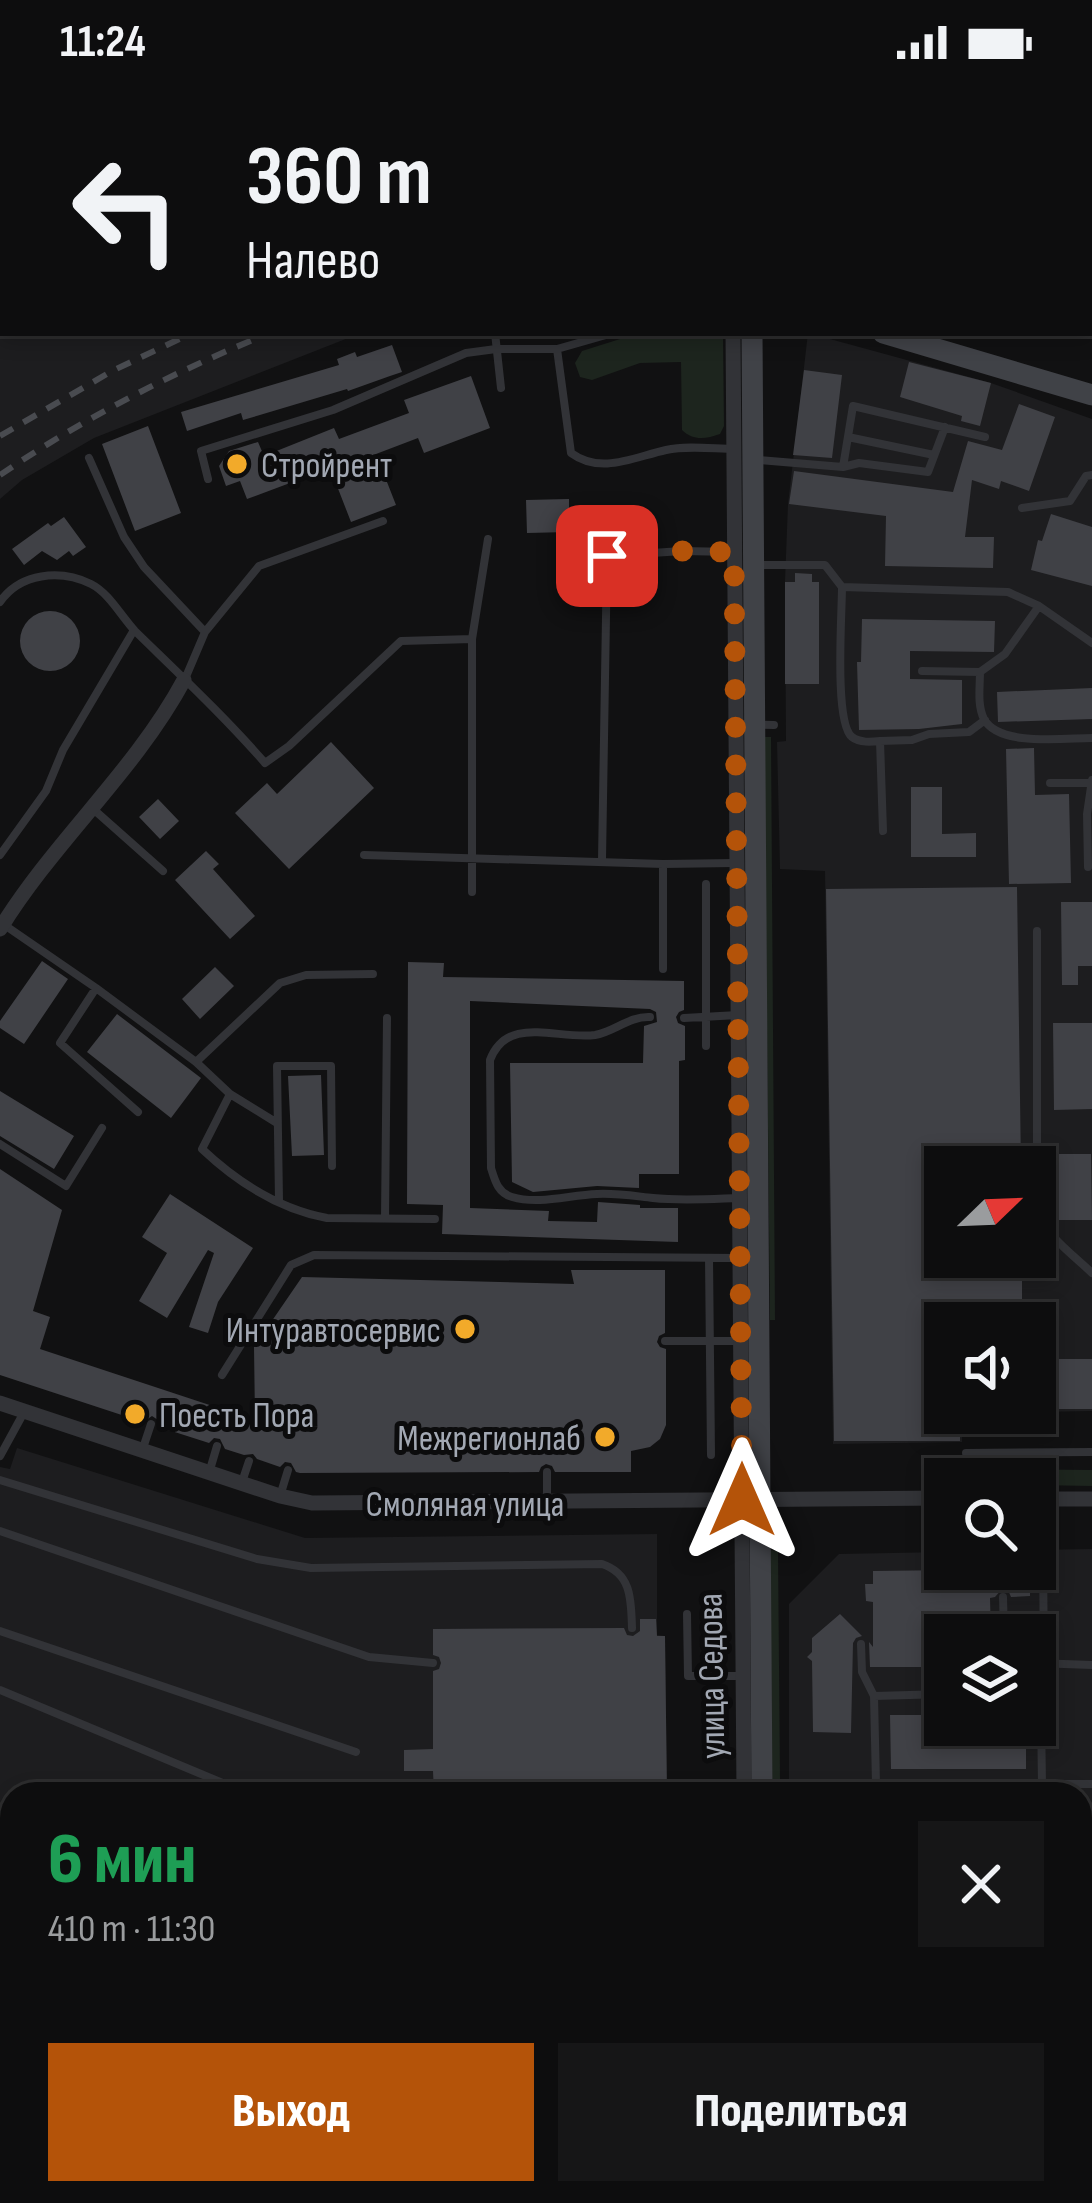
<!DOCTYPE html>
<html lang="ru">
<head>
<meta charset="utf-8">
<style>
	:root { --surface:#0d0d0e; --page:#161617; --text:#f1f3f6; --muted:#9a9c9e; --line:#2d2d2e; --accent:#b45309 }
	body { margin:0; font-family:"Sofia Sans Condensed",sans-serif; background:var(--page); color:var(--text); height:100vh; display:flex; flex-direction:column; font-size:45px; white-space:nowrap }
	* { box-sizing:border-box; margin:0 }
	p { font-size:39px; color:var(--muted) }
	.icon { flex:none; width:66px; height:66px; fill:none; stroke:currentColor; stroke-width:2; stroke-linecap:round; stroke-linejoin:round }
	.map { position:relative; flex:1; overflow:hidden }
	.sheet { position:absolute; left:0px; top:1698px; width:1092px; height:423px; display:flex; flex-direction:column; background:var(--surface); border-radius:36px 36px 0 0; box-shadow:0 6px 18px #0003,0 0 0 3px var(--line) }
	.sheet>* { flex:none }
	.hud { position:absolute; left:0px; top:0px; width:1092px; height:252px; box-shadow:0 6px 18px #0003,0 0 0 3px var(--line); background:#0d0d0e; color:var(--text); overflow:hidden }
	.needle { width:78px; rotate:67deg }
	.controls { position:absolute; left:924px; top:1062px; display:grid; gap:24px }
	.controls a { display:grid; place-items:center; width:132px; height:132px; border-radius:0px; background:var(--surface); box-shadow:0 6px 18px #0003,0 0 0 3px var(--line); font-size:60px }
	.pin { position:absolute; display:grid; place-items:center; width:102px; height:102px; color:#fff; margin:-51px; border-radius:24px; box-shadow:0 6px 18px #0006 }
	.me { position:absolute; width:132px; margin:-66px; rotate:0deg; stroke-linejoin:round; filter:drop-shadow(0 0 9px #0008) }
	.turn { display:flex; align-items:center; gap:42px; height:252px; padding:0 48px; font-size:54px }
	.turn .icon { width:156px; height:156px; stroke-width:2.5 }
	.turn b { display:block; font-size:84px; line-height:102px }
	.round { display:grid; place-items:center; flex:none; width:126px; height:126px; border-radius:0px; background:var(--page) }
	.summary { display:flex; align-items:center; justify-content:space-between; height:204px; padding:0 48px }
	h1 { font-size:72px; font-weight:800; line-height:90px; color:#1e9e55 }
	.button { display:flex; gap:24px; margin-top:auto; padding:24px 48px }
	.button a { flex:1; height:138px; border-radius:0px; background:var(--accent); color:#fff; font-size:48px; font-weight:800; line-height:138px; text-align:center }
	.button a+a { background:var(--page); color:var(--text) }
	.status { display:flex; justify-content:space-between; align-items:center; height:84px; padding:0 60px; background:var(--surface); direction:ltr }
	.status svg { height:33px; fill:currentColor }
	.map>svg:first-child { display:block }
	.built { fill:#1d1d1f; fill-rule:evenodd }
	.green { fill:#1d251e }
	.building { fill:#404146 }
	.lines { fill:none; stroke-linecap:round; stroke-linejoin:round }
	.lane { stroke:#323337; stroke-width:8 }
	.street { stroke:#323337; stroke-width:15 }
	.secondary { stroke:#404247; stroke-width:21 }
	.rail { stroke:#494b50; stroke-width:6; stroke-dasharray:15 12; stroke-linecap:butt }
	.route { stroke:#b45309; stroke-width:21; stroke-dasharray:0 37.8 }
	.poi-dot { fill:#f2aa2a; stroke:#0c0c0d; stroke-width:4.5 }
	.labels { text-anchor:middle; stroke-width:10; stroke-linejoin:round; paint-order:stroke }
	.poi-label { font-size:36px; fill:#a2a8b3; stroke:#0c0c0d; text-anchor:start }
	.street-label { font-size:36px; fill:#a2a8b3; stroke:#0c0c0d }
</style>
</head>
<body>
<div class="status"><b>11:24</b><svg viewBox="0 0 49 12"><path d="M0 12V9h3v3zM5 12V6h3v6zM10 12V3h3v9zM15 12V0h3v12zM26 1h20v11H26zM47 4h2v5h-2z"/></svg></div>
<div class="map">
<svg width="1092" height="2119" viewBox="0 0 1092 2119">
	<rect width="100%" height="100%" fill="#111112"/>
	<path class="built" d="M57,0H718V3H57Z
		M3,68V249H361L94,354L22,396L0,415V69Z
		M808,249L991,299L1092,335V1327L1035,1328V1239H945V1329H979L962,1330V1358L833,1360L825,787L780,785L777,658L786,657L785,497L788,420ZM945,1083H1035V1173H945Z
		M17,1364L305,1454L657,1450V1551L665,1552L667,1710H12V2109H691V2119H0V1383L10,1385Z
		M1092,1465V2119H789V2109H1080V1710H789V1520L839,1470L945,1468V1485H1035V1466ZM945,1551H1035V1641H945Z"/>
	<path class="green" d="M639,249L723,250L724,342L720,350C706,355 693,357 682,346L681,278L640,279L592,296L580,293L575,279L582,267Z
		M764,653H771L775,1236H770Z
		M972,1385L1092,1386V1402L1035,1401V1395H973Z
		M770,1466L778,1467L780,1696H772Z"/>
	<path class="building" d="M392,261L402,288L390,292L348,307L347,305L243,336L241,329L187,347L181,328L339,281L337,275L355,268L357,273Z
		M909,278L991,299L980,342L961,337L962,332L900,313Z
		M804,286L842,291L832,374L793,371Z
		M471,292L490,344L424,369L418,354L376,370L396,421L351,438L330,384L247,415L240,397L226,402L219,382L229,367L258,358L264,372L334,344L339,355L409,329L404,316Z
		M1019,320L1055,333L1029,407L1001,397L999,405L972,396L965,453H994L993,484L885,482L886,432L789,420L794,387L953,408L968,357L1002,366Z
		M148,342L181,429L135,447L102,360Z
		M569,415V448L527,449L526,416Z
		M1051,430L1092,443V502L1031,486L1038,456L1042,457Z
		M64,433L86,463L73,472L69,467L57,476L42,467L24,481L12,465L48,439L51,442Z
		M795,489L812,490V498H819V600H785V498H795Z
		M20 557a30 30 0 1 1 60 0a30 30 0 1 1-60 0Z
		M862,535L995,537L994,568L910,567V595L962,596V640L919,645L859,646L857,578H861Z
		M1092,604V635L998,638L997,608Z
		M331,658L374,704L289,785L235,729L267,699L277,710Z
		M1034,664L1035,711L1069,710L1071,799L1009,800L1006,665Z
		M911,703H942V750L976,749V773H911Z
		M158,715L179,737L160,755L139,733Z
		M206,767L219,780L213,785L255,832L230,855L175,796Z
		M1017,803L1021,1083H945V1173H1022V1239H945V1329H960V1357H834L826,805Z
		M1061,818H1092V882H1078V901H1062Z
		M42,877L68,895L24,960L0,944V937Z
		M408,878L444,879L443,893L684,897V926L679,928L676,933L678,939L685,942V976L679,977V1090H639V1104L597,1102L533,1108L512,1098L510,979H643L644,942L657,938L656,928L650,925L470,917V1124L549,1127L548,1137L597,1138L598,1118L640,1121V1124H678V1158L442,1150L443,1121L407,1120Z
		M215,883L234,902L200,935L182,915Z
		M117,930L201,994L171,1034L87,968Z
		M1053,939H1092V1025L1054,1026Z
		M321,991L324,1071L292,1072L288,992Z
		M0,1007L74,1052L54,1085L0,1052Z
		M1058,1070H1091L1092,1136H1058Z
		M0,1085L62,1126L33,1227L50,1233L40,1265L255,1336L254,1263L302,1193L574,1200L571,1186H665V1249L659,1252L657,1258L660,1263L666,1265V1341L660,1355L650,1363L631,1367V1388H555L552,1382L546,1380L541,1383L539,1388L300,1389L296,1388L291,1379L285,1378L280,1383L257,1375L253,1370L244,1371L225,1365L220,1355L214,1354L209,1359L159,1343L158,1336L152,1332L143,1338L0,1291Z
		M170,1110L253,1164L218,1218L208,1249L189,1243L214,1169L208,1166L167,1234L139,1217L167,1169L142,1153Z
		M1035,1275H1092V1325H1035Z
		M1030,1485V1512L1011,1513L1008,1506L1002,1505L995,1513L990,1514L991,1551H945V1583H870L869,1558L873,1563V1518L866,1517L865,1500H873V1487Z
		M840,1530L862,1552L856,1554L853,1559L851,1649L813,1648L812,1577L807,1573L812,1568V1554Z
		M640,1535H656L657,1552H665L667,1710H434L433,1687H404V1666L433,1665V1587L439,1585L441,1579L439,1573L433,1571V1545L624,1544L627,1551L633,1552L640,1547Z
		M890,1631H945V1641H1026V1685H891Z"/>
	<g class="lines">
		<path class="lane" d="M495,249L501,304
			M557,265L571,369C601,391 634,373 666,366C688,361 714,365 736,365
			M848,353L934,371
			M89,374L124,453L144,483L205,548
			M758,376L843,383L859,379L928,388L945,343
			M843,383L853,322L985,353
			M208,395L201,367L333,326L466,269L496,265H557L613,249
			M1022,424L1070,417L1086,392L1092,391
			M759,481H825L842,503L1008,508L1039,522L1092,559
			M842,503C842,530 834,639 852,653C860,659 871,658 880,657L883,747
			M0,518C20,489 60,485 91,500C109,509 121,532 135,547C179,590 224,632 265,679L289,662L401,557L472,555V808
			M1039,522L1005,570L980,588C980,603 977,621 984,635C999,663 1064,654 1092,654
			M472,555L488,455
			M922,587L980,588
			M185,595L205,548L259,482L383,437
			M736,640L774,641
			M880,657L912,656L929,650L969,648L985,636
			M1050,699H1091
			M92,724L163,787
			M0,771L46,707L63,666L134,546
			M364,771L663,780L734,779
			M602,776L607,472L682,467L734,468
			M1088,783L1087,730L1092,696
			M706,800V962
			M3,840L96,904L196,978L230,1010L277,1039
			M1037,847V1129C1048,1153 1073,1171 1092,1189
			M663,885V780
			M96,904L60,959L138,1028
			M650,933C629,932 614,948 595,951C557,956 508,930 490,976L491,1084C495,1097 498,1109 512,1113C539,1121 569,1111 597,1110C616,1109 634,1112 653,1114C681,1117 710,1115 738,1114
			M684,934L738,931
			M196,978L280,899L306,891L373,890
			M230,1010L202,1065C237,1098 279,1125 327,1134L435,1135
			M0,1060L66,1102L102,1044
			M279,1117L277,982H331L332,1082
			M385,1134L387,934
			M709,1174L711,1371
			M665,1257H740
			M222,1291L291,1181L314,1171L740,1174
			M142,1367L151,1340
			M966,1369L1092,1368
			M0,1372L23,1330
			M547,1388V1417
			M209,1389L217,1362
			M0,1396L257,1475L311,1484L602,1480C632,1490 631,1516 632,1544
			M242,1398L249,1377
			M280,1412L288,1386
			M0,1447L369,1573L433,1579
			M1035,1455H1042
			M1043,1474L1044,1579
			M1003,1513L1004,1551
			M687,1530L688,1592H742
			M0,1547L356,1668
			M861,1560L862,1588L874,1612
			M1035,1579L1092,1581
			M0,1606L249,1710
			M1035,1626L1041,1631L1042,1700
			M876,1700L874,1612L945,1610
			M764,1708L856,1706L876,1700H1092
			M1080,1881L1092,1880
			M0,1947L12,1955
			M1080,1988H1092
			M1080,2095H1092
			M418,2109V2119
			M447,2109V2119
			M62,2119V2109
			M155,2119V2109
			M518,2119L519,2109
			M853,2119V2109"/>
		<path class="street" d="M749,3L750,0
			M733,249L744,1710
			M0,845C54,757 135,687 184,596
			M0,1319L280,1412L312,1419L945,1414
			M1035,1415H1092
			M747,2109V2119"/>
		<path class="secondary" d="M774,0L775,3
			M1089,75L1092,76
			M752,249L762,1710
			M883,249L1092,311
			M766,2109V2119"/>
		<path class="rail" d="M0,105L3,104
			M1089,177H1092
			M0,199L3,198
			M0,352L112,287L192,249
			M0,391C84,334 175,287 270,249"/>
	</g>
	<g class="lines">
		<path class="route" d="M607,472L682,467L734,468L742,1416"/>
	</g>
	<g class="poi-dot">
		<circle cx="237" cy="380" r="12"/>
		<circle cx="465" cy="1245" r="12"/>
		<circle cx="135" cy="1330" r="12"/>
		<circle cx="605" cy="1353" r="12"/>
	</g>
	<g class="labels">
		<g class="poi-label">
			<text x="261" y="393">Стройрент</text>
			<text x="441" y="1258" text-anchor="end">Интуравтосервис</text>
			<text x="159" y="1343">Поесть Пора</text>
			<text x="581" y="1366" text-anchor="end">Межрегионлаб</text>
		</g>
		<g class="street-label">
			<text x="465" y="1432">Смоляная улица</text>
			<text transform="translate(710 1592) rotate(-91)" y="13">улица Седова</text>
		</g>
	</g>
</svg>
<div class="controls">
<a><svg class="needle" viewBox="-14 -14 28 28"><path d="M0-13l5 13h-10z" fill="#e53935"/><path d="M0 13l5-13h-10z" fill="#9a9c9e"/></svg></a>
<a><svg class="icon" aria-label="sound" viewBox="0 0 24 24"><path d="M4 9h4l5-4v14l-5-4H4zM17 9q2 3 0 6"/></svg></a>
<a><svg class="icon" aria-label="search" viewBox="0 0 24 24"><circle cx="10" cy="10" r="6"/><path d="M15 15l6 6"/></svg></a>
<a><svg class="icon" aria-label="layers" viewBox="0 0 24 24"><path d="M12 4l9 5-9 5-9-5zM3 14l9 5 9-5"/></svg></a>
</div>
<div class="pin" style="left:607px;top:472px;background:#d93025"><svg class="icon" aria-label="arrive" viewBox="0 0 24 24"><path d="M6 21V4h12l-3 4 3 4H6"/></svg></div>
<svg class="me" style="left:742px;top:1416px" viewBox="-20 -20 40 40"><path d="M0-17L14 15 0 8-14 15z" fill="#b45309" stroke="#fff" stroke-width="4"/></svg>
<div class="hud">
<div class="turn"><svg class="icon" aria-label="left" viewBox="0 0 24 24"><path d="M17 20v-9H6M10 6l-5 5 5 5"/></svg><div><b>360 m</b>Налево</div></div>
</div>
<section class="sheet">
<div class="summary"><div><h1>6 мин</h1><p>410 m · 11:30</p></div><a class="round"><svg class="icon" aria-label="close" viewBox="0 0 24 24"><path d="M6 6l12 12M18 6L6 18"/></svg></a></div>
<div class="button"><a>Выход</a><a>Поделиться</a></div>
</section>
</div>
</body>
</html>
